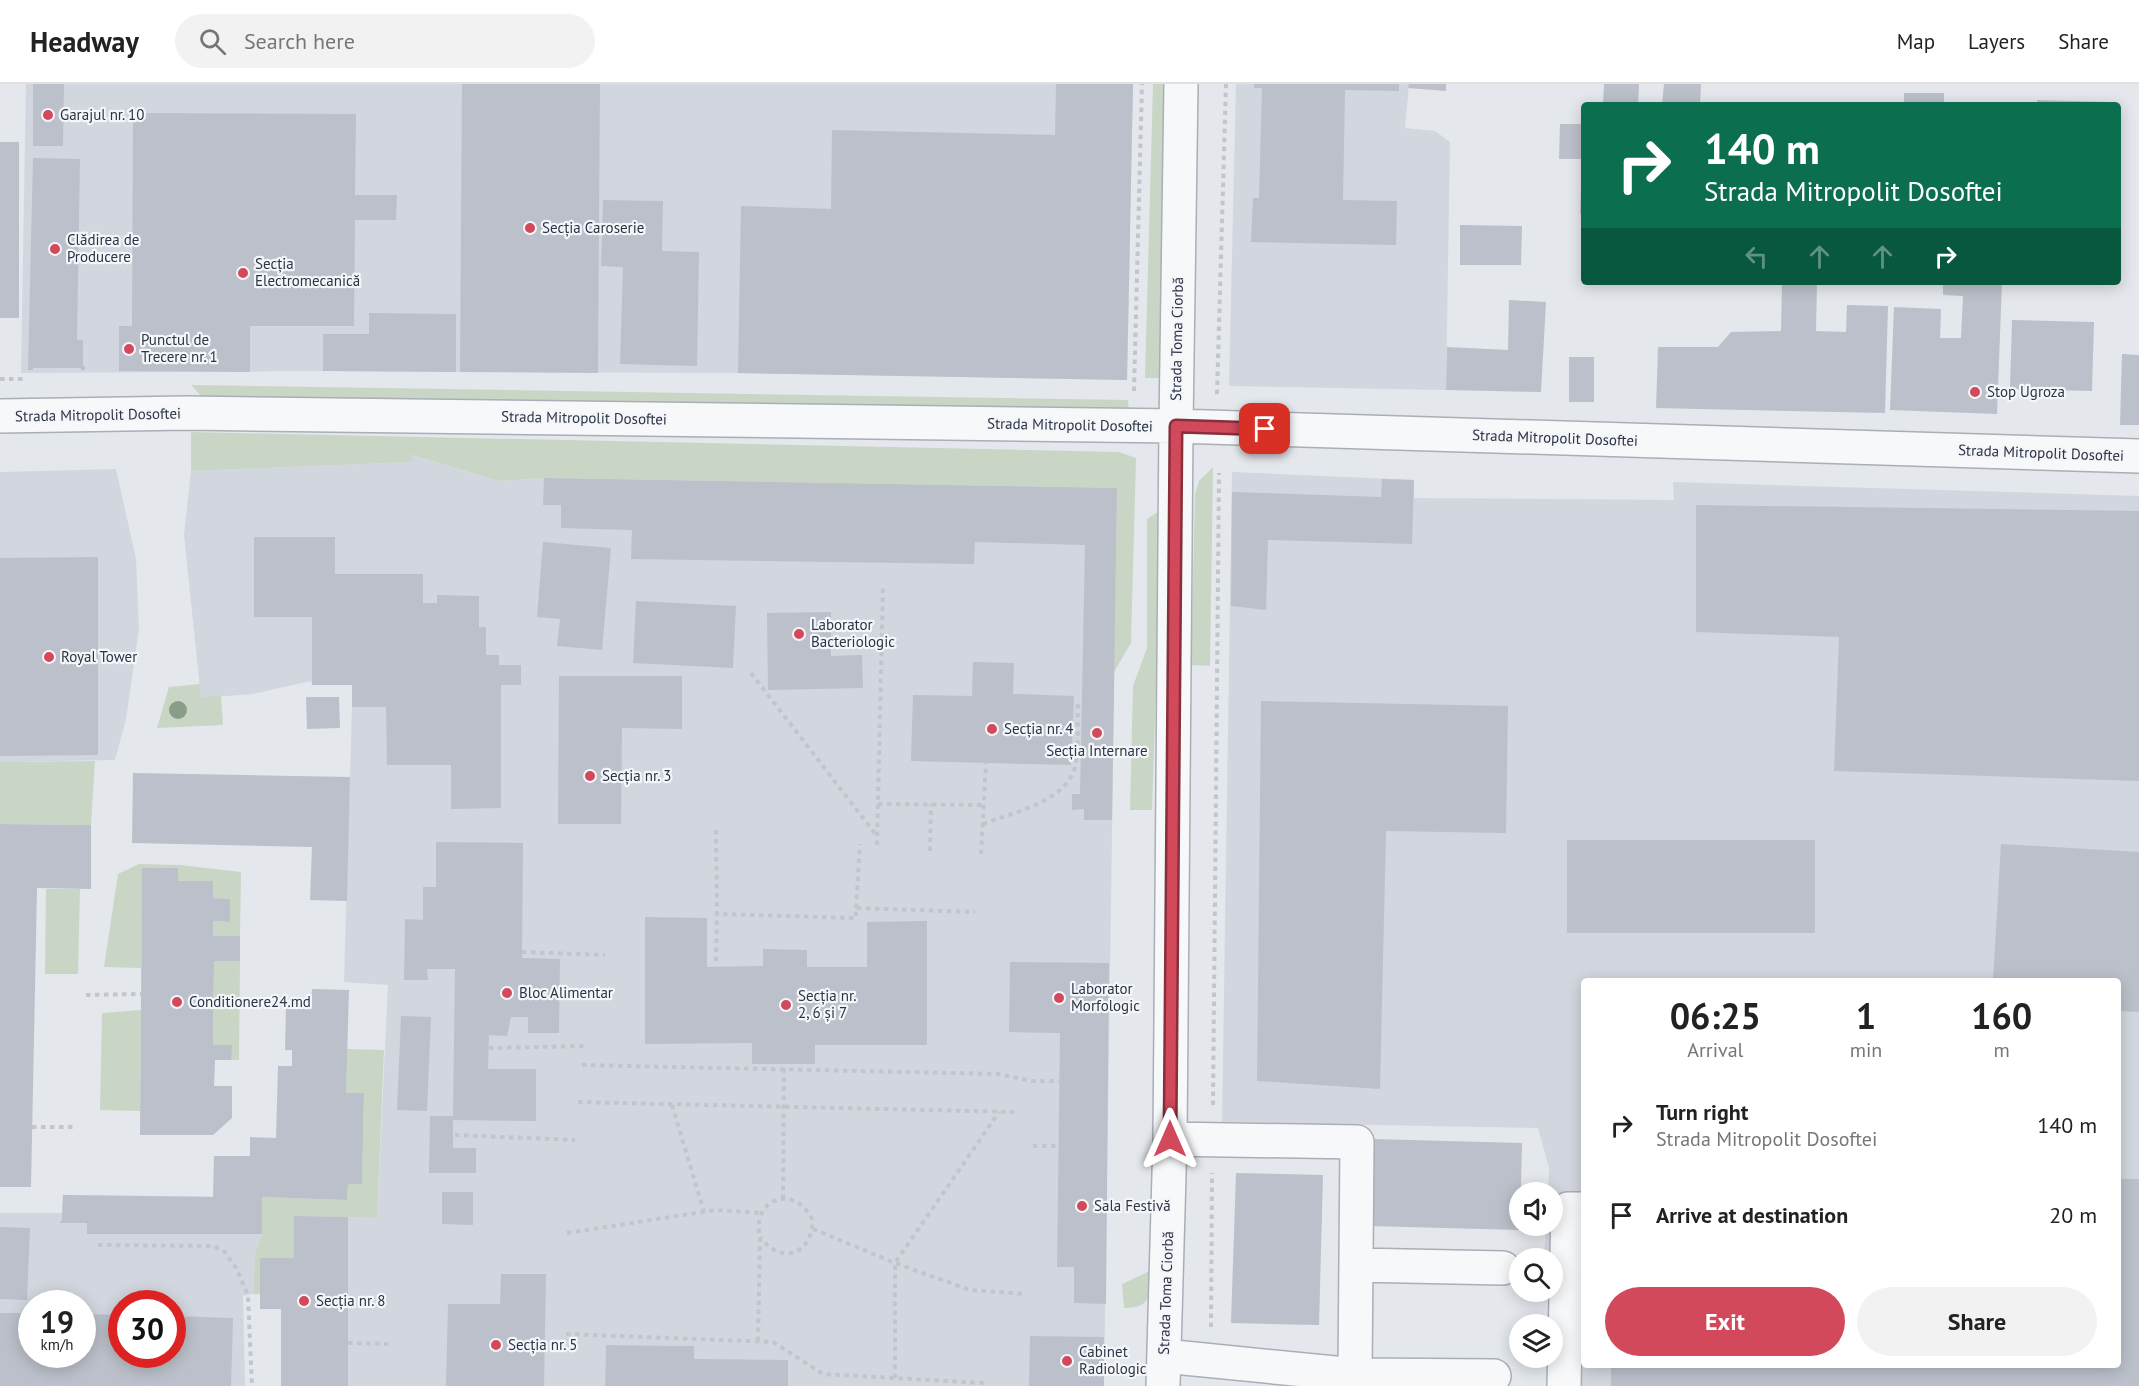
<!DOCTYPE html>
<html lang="en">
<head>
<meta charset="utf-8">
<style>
	:root { --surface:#fff; --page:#f2f2f2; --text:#222; --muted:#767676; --line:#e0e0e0; --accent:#d1495b }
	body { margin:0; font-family:"PT Sans",sans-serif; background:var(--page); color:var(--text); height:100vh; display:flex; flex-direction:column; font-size:22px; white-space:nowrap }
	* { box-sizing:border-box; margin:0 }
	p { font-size:20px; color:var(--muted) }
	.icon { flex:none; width:33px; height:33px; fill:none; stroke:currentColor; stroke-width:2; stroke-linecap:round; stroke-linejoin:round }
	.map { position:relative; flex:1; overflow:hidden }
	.panel { position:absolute; left:1581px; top:894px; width:540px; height:390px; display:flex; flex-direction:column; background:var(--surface); border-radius:6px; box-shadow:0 3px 15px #0003 }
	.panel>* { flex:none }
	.top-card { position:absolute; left:1581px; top:18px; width:540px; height:183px; border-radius:6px; box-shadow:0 3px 15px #0003; background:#0b6e4f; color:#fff; overflow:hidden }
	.fabs { position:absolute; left:1509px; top:1098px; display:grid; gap:12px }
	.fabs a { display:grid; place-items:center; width:54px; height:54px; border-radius:50%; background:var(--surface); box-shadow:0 3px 15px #0003; font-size:30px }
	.speed { position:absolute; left:18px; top:1206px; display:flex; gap:12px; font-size:30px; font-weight:700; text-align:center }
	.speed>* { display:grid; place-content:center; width:78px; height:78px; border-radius:50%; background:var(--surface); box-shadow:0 3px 15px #0003; line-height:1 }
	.speed small { font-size:15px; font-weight:400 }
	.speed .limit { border:9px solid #d22; background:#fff; color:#111 }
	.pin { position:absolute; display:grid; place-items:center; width:51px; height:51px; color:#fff; margin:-26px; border-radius:12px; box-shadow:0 3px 9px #0006 }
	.me { position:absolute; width:66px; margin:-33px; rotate:0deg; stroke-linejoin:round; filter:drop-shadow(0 0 4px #0008) }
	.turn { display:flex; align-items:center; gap:21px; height:126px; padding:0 24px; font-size:27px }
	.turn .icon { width:78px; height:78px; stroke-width:2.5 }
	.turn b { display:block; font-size:42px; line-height:51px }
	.lanes { display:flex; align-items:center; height:57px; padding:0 24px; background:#0003; justify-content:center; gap:30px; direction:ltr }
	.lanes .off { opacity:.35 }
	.eta { display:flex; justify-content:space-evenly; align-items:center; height:102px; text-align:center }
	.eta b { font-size:36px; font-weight:700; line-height:42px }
	.action { display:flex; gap:12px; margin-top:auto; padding:12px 24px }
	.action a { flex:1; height:69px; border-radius:36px; background:var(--accent); color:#fff; font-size:24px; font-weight:700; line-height:69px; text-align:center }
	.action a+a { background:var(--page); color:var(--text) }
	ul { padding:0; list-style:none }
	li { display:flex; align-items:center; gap:18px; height:90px; padding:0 24px }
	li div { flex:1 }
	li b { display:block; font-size:22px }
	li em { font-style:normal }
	header { display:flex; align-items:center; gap:36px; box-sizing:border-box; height:84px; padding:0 30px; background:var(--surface); border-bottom:2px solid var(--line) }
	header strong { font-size:28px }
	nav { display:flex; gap:33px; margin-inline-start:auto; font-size:21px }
	.search { width:420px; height:54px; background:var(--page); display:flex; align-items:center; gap:15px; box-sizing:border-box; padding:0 21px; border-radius:33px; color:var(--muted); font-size:22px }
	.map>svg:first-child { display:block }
	.built { fill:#d2d6de; fill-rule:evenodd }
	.green { fill:#c9d6c5 }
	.building { fill:#bbc0ca }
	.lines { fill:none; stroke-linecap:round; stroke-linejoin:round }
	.minor-casing { stroke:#a9aeb7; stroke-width:36 }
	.path { stroke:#c2c5cb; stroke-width:4; stroke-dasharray:4.5 4.5; stroke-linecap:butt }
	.minor { stroke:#f7f8fa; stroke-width:33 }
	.tree { fill:#899d89 }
	.route-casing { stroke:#882f3b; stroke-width:15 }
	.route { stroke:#d1495b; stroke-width:10 }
	.poi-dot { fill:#d1495b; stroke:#f4f6f9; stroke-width:2 }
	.labels { text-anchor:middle; stroke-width:4.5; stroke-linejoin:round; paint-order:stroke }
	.poi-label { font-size:15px; fill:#2b3445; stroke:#f4f6f9; text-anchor:start }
	.street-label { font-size:15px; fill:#2b3445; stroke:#f4f6f9 }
</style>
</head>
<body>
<header>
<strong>Headway</strong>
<div class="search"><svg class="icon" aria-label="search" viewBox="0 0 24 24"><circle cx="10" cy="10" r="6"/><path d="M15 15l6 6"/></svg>Search here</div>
<nav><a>Map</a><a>Layers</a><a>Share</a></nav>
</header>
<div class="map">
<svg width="2139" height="1302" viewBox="0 0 2139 1302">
	<rect width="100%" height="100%" fill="#e4e7ec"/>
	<path class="built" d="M26,0H1133L1127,296L738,289L323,287L21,289Z
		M1236,0H1409L1405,44L1435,47L1450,58L1446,306L1229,302Z
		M411,371L499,397L544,394L1117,404L1104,1302H694V1262L606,1261L605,1302H281V1225H260V1174L294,1132L377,1134L388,901L344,898L352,623H386V600L312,601L311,597L253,610L201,614L184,451L191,387L410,378Z
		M116,385L136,475L139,545L126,635L115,676L0,678V388Z
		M1232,388L1414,396V414L1674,416L1673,398L2139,412V1302H1578L1552,1174H1544L1546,1142H1552V1108H1548L1549,1084L1538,1044L1222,1038ZM1584,897H2118V1281H1584Z
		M63,1111L262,1113V1150L255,1169L253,1210L243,1212L245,1302H0V1129H62ZM32,1220H82V1270H32ZM122,1220H172V1270H122Z"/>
	<path class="green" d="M1153,0H1171L1164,294H1145Z
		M191,301L1128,316L1129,330L202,313Z
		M191,348L1119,368L1136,374L1131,559L1114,588L1117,404L544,394L499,397L412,371L411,378L191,387Z
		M1213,383L1210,582L1191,581L1195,410L1199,397Z
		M1162,425L1152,726H1130L1133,602L1147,564V435Z
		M200,600L201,613L221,612L223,641L157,644L169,603Z
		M95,677L91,741L0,740V678Z
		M139,780L180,781L241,788L240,852H213V837L230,838V815L213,814V797H178V784H143L141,884L104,883L118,790Z
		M46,805H80L78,890H45Z
		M214,877H240L239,976H231V961H213Z
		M141,926L140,1027L100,1026L102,929Z
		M347,965L384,966L377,1134L295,1132L294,1174H260V1210H253L255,1169L262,1150V1113L347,1116L348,1100H362L364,1009H346Z
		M1150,1187C1149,1210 1153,1224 1124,1224L1122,1200Z"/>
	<path class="building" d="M33,0H64L63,62H33Z
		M462,0H600L598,289L460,288Z
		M1056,0H1133L1127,296L738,289L741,122L831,125L832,46L1055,51Z
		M1254,0H1399V7L1345,6L1343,116L1397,117L1396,161L1251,158L1253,114H1259L1262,4H1254Z
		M1409,0H1446V7L1408,4Z
		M1604,0H1639L1638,21H1603Z
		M1664,0H1701L1700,21H1662Z
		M1904,9H1944V21H1904Z
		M2037,16L2109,18V21H2037Z
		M133,29L356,30L355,111H397L396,136H355L354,242H250V288L119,287V242H132Z
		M1560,40H1584V130H1580L1582,75H1559Z
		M0,58H19V234H0Z
		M33,74L80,75L77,256H83V282H85V286H81V284H33V286H28Z
		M603,116L663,117L662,167L699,168L697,282L620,280L623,183L601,182Z
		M1460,141L1522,142L1521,181H1460Z
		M1782,198H1817L1816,247L1846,248L1847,221L1888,222L1885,329L1656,324L1658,263H1718L1731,248L1781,247Z
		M1943,198H2002L1997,330L1890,326L1894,223L1941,225L1940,254H1961L1963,212L1943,211Z
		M1509,216L1546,218L1541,308L1446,306L1447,263L1508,266Z
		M369,229L456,230V288L323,287V250H369Z
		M2012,236L2094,238L2092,307L2010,305Z
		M2122,270L2139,271V341H2120Z
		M1569,273H1594V318H1569Z
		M544,394L1117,404L1112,736H1084V725L1072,726V710H1080L1085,461L975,458L974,480L631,475L632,446L561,444V421H543Z
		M1382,395L1414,396L1412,460L1268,456L1266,526L1231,522L1232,408L1381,413Z
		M1696,421L2139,427V697L1834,687L1839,553L1696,548Z
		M254,453H335V490H423V519H437V511L479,512V543H486V571H499V581H521V601H501V724L451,725V681H387L386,623H352V601H312V533H254Z
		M543,458L611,464L602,566L557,562L560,535L537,533Z
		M98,473V671L0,672V474Z
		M636,517L736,522L733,584L633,579Z
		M831,528V572L862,571L863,604L768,606L767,529Z
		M973,578L1014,579L1013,610L1074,612L1071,681L911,677L913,611L972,612Z
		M559,592H682V645L622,644L621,740H558Z
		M306,613H339L340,644L307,645Z
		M1261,617L1508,622L1506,749L1386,747L1380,1005L1257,997Z
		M133,689L350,693L347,817L310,816L312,763L132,759Z
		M0,740L91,741V805L37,804L31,1103H0Z
		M1567,756H1815V849H1567Z
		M436,758L523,759L522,874L560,875L559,949H528V933H511L507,952L489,951L488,985H536V1037L453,1036V1064H476V1089H429L430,1032H453L455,885H427L428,896H404L405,835L423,836V803H436Z
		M2001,760L2139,768V928L2118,927V897H1993Z
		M142,784H178V797H213V814L230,815V838L213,837V852H240V877H214L213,961H232L231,976H215L214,1002H232V1034L213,1051H140Z
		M645,833L707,834V883L763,882V865L807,866V883H867V838L927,837V961H815V980H752V959L645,960Z
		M1010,878L1109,879L1106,1220L1074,1219V1183H1057L1060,949L1009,948Z
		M312,905L349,906L346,1009H364L362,1100H348L347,1116L262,1113V1150H87V1139H60L62,1135L63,1111L213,1113L214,1072H250V1053L276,1054L278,982H292V966H285L286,923H311Z
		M401,932L431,933L427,1027L397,1026Z
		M1373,1055L1522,1059L1520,1146L1370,1142Z
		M1236,1089L1323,1091L1319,1241L1231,1239Z
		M2118,1095H2139V1302H1611V1281H2118Z
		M442,1108H473V1141L442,1140Z
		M294,1132L348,1133V1302H281V1225H260V1174H294Z
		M0,1143L30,1144L27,1216L0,1215Z
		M501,1190H546L544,1302H446L448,1220H500Z
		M0,1229H32V1270H82V1230L122,1231V1270H172V1232L233,1234L231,1302H0Z
		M1030,1252L1104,1253V1302H1029Z
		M606,1261L694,1262V1275L788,1276V1302H605Z"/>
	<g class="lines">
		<g class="minor-casing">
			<path id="minor" d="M0,332L187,329L1176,342L2139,372
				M1170,1055L1357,1058L1355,1291
				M1357,1181L1503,1184
				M1164,1272L1355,1291L1494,1292
				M1163,1302L1170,1055L1176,342L1181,0
				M1564,1302L1568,1125H1584"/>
		</g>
		<path class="path" d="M0,295H23
			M1134,307L1142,0
			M1217,310L1226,0
			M751,589L877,752
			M878,720L984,721
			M983,740C1014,728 1071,717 1076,678C1079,659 1077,637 1078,617
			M716,746L717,830L856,834V824L975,828
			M877,761L883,501
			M930,767L931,720
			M981,770L986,679
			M856,824L860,760
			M522,868L605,871
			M716,877L717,830
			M86,911L141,910
			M489,964L585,962
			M582,981L998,990L1032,997H1059
			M578,1018L1015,1028
			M672,1021L704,1128
			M1213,1021L1219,389
			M32,1043H75
			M455,1051L575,1056
			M1033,1062H1059
			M783,1115L784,980
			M813,1145L895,1179L970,1206L1026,1210
			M567,1149L716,1126L762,1129
			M98,1161L214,1162L225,1168L236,1184L248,1211L252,1302
			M1211,1243L1212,1089
			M566,1250L773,1258L823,1290L986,1299
			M758,1257L760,1153C751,1115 794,1099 812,1135C814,1170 781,1182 760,1153
			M348,1259L389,1260
			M895,1294V1179L999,1028"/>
		<use href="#minor" class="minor"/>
	</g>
	<circle class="tree" cx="178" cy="626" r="9"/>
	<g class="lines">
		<g class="route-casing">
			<path id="route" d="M1170,1055L1176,342L1265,345"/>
		</g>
		<use href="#route" class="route"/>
	</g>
	<g class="poi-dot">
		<circle cx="48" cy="31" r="6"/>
		<circle cx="530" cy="144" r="6"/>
		<circle cx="55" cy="165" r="6"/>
		<circle cx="243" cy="189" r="6"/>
		<circle cx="129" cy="265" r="6"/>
		<circle cx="1975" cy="308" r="6"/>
		<circle cx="799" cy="550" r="6"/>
		<circle cx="49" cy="573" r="6"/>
		<circle cx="992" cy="645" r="6"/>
		<circle cx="1097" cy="649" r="6"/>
		<circle cx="590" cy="692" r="6"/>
		<circle cx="507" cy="909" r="6"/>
		<circle cx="1059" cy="914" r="6"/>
		<circle cx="177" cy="918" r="6"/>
		<circle cx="786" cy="921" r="6"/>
		<circle cx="1082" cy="1122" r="6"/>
		<circle cx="304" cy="1217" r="6"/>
		<circle cx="496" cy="1261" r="6"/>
		<circle cx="1067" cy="1277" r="6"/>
	</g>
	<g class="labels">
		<g class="poi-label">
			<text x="60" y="36">Garajul nr. 10</text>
			<text x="542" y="149">Secția Caroserie</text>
			<text x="67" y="161">Clădirea de<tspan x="67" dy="17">Producere</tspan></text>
			<text x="255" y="185">Secția<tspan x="255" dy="17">Electromecanică</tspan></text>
			<text x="141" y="261">Punctul de<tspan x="141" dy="17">Trecere nr. 1</tspan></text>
			<text x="1987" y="313">Stop Ugroza</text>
			<text x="811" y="546">Laborator<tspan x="811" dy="17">Bacteriologic</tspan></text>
			<text x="61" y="578">Royal Tower</text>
			<text x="1004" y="650">Secția nr. 4</text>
			<text x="1097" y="672" text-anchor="middle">Secția Internare</text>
			<text x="602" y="697">Secția nr. 3</text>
			<text x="1071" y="910">Laborator<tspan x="1071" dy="17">Morfologic</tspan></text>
			<text x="519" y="914">Bloc Alimentar</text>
			<text x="798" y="917">Secția nr.<tspan x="798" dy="17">2, 6 și 7</tspan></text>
			<text x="189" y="923">Conditionere24.md</text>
			<text x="1094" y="1127">Sala Festivă</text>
			<text x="316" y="1222">Secția nr. 8</text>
			<text x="508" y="1266">Secția nr. 5</text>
			<text x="1079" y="1273">Cabinet<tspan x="1079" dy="17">Radiologic</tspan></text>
		</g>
		<g class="street-label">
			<text transform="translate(1177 255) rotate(-89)" y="5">Strada Toma Ciorbă</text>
			<text transform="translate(98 331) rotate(-1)" y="5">Strada Mitropolit Dosoftei</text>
			<text transform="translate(584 334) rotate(1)" y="5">Strada Mitropolit Dosoftei</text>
			<text transform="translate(1070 341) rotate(1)" y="5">Strada Mitropolit Dosoftei</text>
			<text transform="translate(1555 354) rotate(2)" y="5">Strada Mitropolit Dosoftei</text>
			<text transform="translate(2041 369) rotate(2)" y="5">Strada Mitropolit Dosoftei</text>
			<text transform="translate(1166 1209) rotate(-88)" y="5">Strada Toma Ciorbă</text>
		</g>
	</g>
</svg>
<div class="fabs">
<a><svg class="icon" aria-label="sound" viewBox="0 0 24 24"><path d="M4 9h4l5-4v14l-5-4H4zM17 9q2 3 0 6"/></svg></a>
<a><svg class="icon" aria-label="search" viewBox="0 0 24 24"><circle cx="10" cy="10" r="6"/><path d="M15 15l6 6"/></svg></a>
<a><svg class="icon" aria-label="layers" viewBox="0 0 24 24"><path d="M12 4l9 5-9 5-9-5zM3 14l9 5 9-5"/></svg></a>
</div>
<div class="speed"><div>19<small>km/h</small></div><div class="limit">30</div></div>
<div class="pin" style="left:1265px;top:345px;background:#d93025"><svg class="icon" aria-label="arrive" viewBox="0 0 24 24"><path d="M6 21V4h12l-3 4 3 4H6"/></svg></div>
<svg class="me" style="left:1170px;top:1055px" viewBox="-20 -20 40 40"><path d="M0-17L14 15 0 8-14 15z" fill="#d1495b" stroke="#fff" stroke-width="4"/></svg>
<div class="top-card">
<div class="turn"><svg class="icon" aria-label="right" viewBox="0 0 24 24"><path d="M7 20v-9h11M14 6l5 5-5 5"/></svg><div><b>140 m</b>Strada Mitropolit Dosoftei</div></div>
<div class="lanes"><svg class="icon off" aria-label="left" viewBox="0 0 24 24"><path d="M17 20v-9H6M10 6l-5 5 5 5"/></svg><svg class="icon off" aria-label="ahead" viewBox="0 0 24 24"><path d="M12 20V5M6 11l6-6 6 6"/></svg><svg class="icon off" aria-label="ahead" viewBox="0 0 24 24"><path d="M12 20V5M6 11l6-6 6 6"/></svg><svg class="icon" aria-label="right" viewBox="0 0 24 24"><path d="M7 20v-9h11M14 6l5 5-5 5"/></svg></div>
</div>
<section class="panel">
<div class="eta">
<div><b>06:25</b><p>Arrival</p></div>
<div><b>1</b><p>min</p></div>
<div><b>160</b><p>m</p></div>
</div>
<ul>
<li><svg class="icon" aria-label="right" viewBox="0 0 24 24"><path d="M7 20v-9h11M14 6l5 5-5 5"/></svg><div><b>Turn right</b><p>Strada Mitropolit Dosoftei</p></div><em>140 m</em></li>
<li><svg class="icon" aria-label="arrive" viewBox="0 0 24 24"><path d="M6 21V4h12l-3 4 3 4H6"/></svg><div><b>Arrive at destination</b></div><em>20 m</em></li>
</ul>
<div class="action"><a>Exit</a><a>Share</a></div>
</section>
</div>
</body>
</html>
